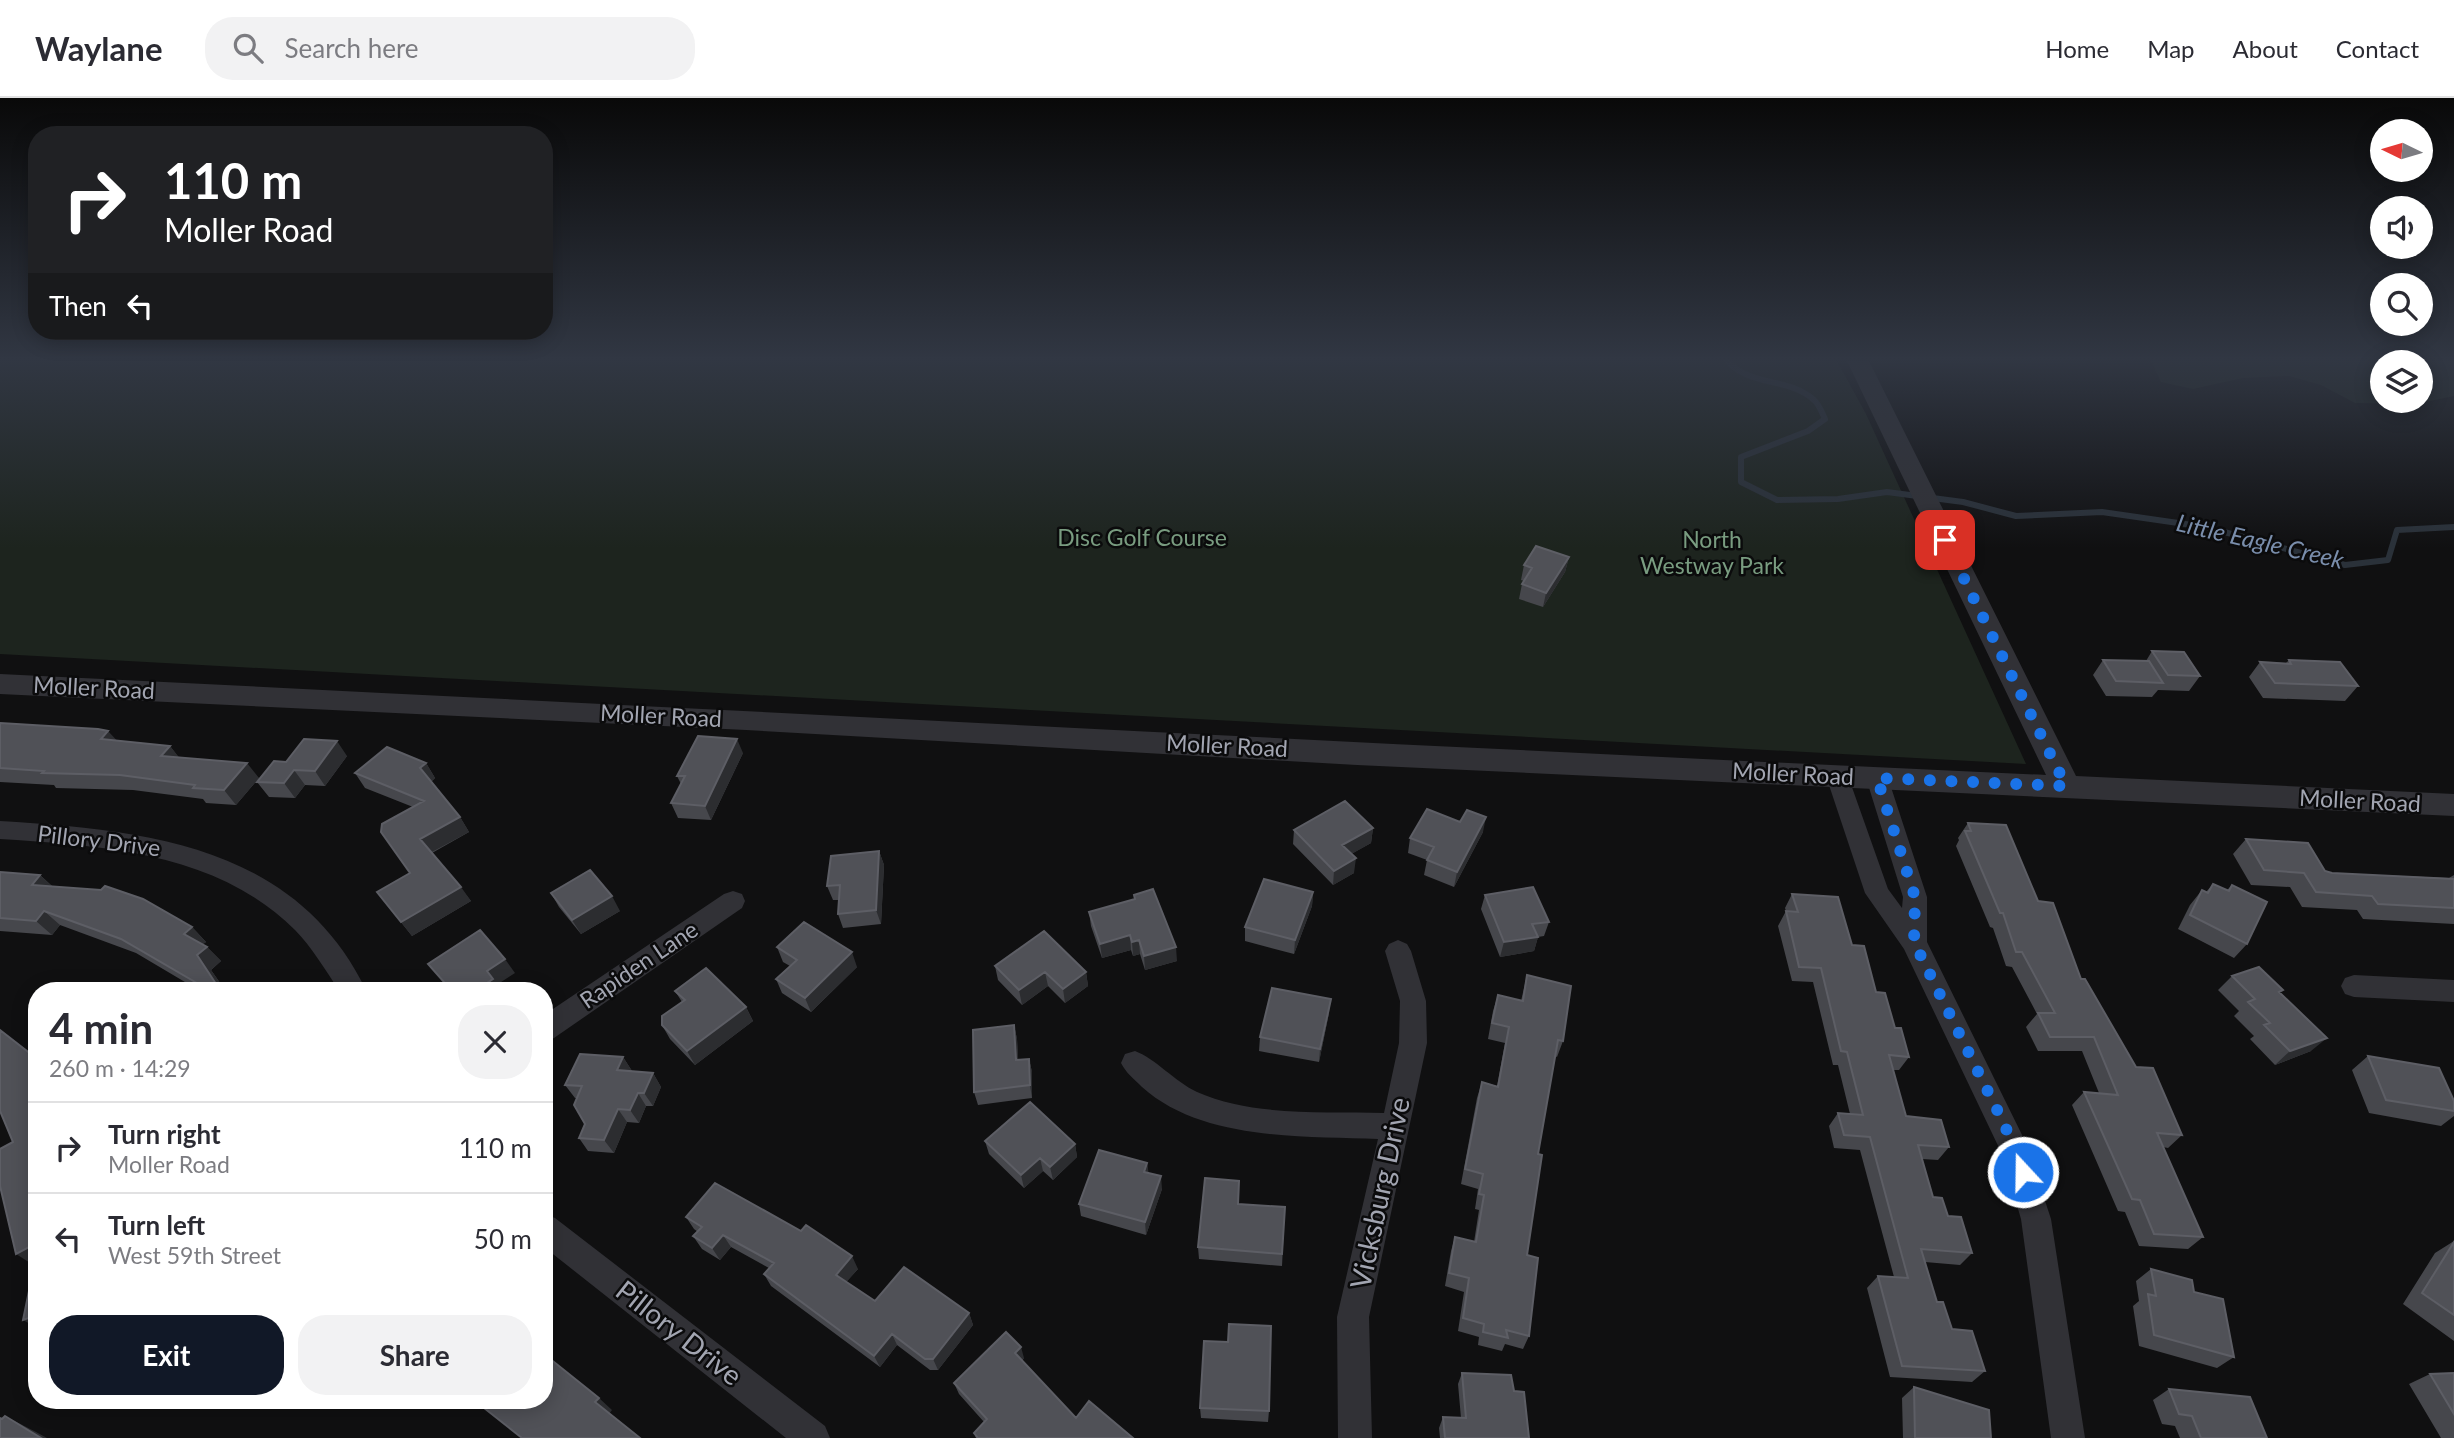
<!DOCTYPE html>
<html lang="en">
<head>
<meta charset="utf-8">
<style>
	:root { --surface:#fff; --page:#f2f2f3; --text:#2b2b33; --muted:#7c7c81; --line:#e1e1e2; --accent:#111827 }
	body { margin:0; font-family:Lato,sans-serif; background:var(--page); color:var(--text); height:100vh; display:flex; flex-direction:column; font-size:26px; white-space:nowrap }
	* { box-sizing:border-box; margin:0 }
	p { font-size:23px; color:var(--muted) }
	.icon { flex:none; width:38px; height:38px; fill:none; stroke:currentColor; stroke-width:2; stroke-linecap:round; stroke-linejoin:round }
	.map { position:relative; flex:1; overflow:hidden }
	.side { position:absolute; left:28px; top:884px; width:525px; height:427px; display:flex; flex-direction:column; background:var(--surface); border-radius:28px; box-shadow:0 4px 18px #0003 }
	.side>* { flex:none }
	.hud { position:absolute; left:28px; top:28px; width:525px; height:214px; border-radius:28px; box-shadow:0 4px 18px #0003; background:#202124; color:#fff; overflow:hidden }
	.needle { width:46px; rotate:275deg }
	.controls { position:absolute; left:2370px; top:21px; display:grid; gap:14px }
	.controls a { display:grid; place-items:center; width:63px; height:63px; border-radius:50%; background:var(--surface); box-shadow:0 4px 18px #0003; font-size:35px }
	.pin { position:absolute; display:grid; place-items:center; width:60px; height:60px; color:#fff; margin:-30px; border-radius:14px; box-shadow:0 4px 10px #0006 }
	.me { position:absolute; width:77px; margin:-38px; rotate:339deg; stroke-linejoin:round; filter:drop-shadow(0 0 5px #0008) }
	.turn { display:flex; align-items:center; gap:24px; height:147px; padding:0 21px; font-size:32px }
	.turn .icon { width:91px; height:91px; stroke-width:2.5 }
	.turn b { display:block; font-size:49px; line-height:60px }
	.then { display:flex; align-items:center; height:66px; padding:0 21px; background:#0003; gap:14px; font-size:26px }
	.round { display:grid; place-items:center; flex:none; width:74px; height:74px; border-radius:28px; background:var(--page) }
	.headline { display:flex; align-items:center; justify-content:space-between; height:119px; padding:0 21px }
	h1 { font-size:42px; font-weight:700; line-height:52px }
	.primary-button { display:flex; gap:14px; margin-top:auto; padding:14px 21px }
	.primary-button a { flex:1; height:80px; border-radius:28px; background:var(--accent); color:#fff; font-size:28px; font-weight:700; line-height:80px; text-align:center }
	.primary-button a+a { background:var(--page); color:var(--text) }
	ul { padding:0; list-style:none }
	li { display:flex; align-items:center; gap:21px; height:91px; padding:0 21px; border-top:2px solid var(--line) }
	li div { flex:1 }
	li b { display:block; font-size:26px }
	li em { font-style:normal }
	header { display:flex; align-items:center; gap:42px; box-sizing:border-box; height:98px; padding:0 35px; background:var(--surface); border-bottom:2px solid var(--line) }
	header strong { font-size:33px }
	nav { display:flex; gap:38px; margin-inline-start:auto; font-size:24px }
	.search { width:490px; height:63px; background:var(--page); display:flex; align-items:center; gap:18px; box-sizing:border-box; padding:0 24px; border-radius:28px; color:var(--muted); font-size:26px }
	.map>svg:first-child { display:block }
	.green { fill:#1d241e; fill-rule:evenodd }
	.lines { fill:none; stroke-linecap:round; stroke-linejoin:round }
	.stream { stroke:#2a3139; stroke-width:6 }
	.minor { fill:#313136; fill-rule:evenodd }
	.tertiary { fill:#313136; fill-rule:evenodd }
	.wall { fill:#46474c }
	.shaded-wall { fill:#2c2d30 }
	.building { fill:#505157; stroke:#5d5e65; stroke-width:2 }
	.route { stroke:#1a73e8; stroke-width:12; stroke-dasharray:0 21.6 }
	.labels { text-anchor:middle; stroke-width:5; stroke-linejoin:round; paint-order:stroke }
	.park-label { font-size:23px; fill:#799c80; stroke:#0b0b0c }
	.street-label { font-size:23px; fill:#a2a5b1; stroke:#0b0b0c }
	.water-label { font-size:24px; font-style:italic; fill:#7a8eac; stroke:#0b0b0c }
	.near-street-label { font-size:28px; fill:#a2a5b1; stroke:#0b0b0c }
</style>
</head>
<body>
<header>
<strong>Waylane</strong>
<div class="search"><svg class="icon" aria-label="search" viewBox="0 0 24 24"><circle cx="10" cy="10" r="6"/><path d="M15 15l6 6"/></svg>Search here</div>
<nav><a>Home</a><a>Map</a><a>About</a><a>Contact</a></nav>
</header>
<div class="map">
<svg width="2454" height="1340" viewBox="0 0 2454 1340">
	<rect width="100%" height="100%" fill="#101011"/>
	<path class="green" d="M0,263H1837L1866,316L2026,666L0,556Z
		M2151,263H2454V298L2416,306L2355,305L2321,287L2289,278L2243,280L2193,291L2161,284ZM2382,264H2420V303H2382Z"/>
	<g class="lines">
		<path class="stream" d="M1727,263C1751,289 1789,279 1814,302C1819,306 1822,315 1825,321L1808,333L1741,359V384L1777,402L1838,401L1887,394L1963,404L2016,418L2102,414L2206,429L2345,467L2388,462L2397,432L2454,429"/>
		<path class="minor" d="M1837,670L1845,672L1848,678L1888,791L1902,810L1903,799L1866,680L1869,674L1877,672L1885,674L1888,680L1927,799V844L2026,1045L2051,1121L2085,1340H2051L2021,1121L2002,1056L1904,851L1865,795L1826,678L1829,672Z
			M0,723C143,732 295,746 366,892H339C325,872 312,849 295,832C216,754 105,748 0,741Z
			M733,793L742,796L745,803L742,810L554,940L544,944V917L724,796Z
			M1398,842L1407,846L1411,853L1426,903L1427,945L1369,1219L1372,1340H1338L1337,1219L1378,1041C1303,1038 1202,1043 1142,989C1134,981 1126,975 1121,965L1125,956L1135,953C1156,961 1174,983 1197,994C1253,1019 1324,1013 1384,1015L1399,945L1400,903L1385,853L1389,846Z
			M2354,877L2454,882V904L2354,899L2345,896L2341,888L2345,880Z
			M544,1116L555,1120L825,1328L830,1340H786L544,1149Z"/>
		<path class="tertiary" d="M1847,263H1869L2076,678L2454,696V718L1357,667L746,632L0,596V576C682,609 1364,646 2046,677Z"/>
	</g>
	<path class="wall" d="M1569,459L1565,474L1543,509L1519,501L1522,486L1524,483L1521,482L1524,467Z
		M2152,553L2200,578L2189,593L2158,592L2152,599L2106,598L2093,577L2103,562L2146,563Z
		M2289,562L2358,588L2345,603L2263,600L2249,579L2260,564L2286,565Z
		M0,625L117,643L170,648L179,660L259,680L236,707L206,705L203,701L133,692L56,690L54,687L0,684Z
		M743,655L711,722L678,720L671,705L681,686L677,678Z
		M347,658L325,688L305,687L295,700L269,699L257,684L286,664Z
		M426,665L435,680L431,684L460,719L469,734L432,755L471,803L412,838L377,794L410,775L413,709L365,690L355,675Z
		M1460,724L1483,734L1454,789L1424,777L1427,762L1408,755L1410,740Z
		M1968,725L2038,803L2081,881L2136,969L2182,1037L2168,1050L2163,1049L2203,1139L2188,1151L2139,1148L2125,1114L2118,1113L2072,1007L2084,994L2099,995L2082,953H2038L2026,929L2037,916L2012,869L2006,868L1993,830L1990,829L1956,748L1959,742L1958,740Z
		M1373,730L1371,745L1351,756L1354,775L1333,787L1293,746L1294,732Z
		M2246,741L2332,775L2449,780L2454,777V826L2363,821L2357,812L2302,809L2290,789L2251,787L2233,756Z
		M879,753L884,767L881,826L843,830L838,816L839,802H833L827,788Z
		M0,774L40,777L52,788L192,829L206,844L203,846L207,849L221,863L211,872L225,892H181L190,887L136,855L60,827L52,837L0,833Z
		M2213,786L2227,792L2232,787L2247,846L2234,860L2178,831L2190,807L2202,792L2206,794Z
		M1313,794L1312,808L1294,856L1245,843V829Z
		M551,795L620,813L581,836L559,809Z
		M1792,796L1852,847L1909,959L1899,972H1893L1906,1018L1949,1049L1938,1062L1922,1061L1933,1099L1948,1118L1972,1155L1960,1167L1925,1164L1937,1204L1952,1231L1985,1273L1972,1284L1890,1279L1867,1190L1878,1178L1894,1179L1860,1052L1834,1050L1829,1028L1838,1015L1850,1016L1838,967H1833L1813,884L1792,883L1778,828L1786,813L1785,810Z
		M1134,797L1177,863L1145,872L1140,856L1133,858L1131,852L1102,860L1091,828L1089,814L1134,801Z
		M1485,797L1549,824L1544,838L1538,839L1534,853L1500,859L1481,811Z
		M777,849L857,869L811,914L782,895L776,881L790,868L783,864Z
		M995,868L1086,874L1088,888L1065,905L1048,888L1022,907L998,882Z
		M1527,877L1563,943L1557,959L1555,958L1538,1056L1527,1157L1529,1238L1523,1251L1505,1246L1502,1253L1478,1247L1479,1239L1458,1233L1464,1194L1445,1188L1451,1153L1455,1139L1474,1144L1479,1112L1475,1111L1478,1091L1461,1086L1477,1000L1482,984L1497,988L1505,945L1488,941L1493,913L1498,897L1521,903Z
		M2232,878L2280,895L2311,953L2275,967L2250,941L2254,938L2234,918L2239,913L2218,892Z
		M675,893L746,909L753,923L695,967L670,941L662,927L682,904Z
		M1329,915L1319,964L1259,953L1260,939Z
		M1014,927L1017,941L1018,962L1029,961L1032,974V1000L978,1007L974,994Z
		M2368,958L2454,1003V1018L2441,1028L2369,1015L2352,972Z
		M623,959L632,973L653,975L661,989L653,1008H646L639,1025L627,1024L614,1055L588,1053L579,1040L585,1026L577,1000H575L565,987Z
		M985,1043L1075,1046L1077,1059L1053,1082L1043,1073L1024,1090L989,1056Z
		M1147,1065L1148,1075L1162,1091L1146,1137L1081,1118L1079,1106Z
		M1238,1106L1285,1109L1282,1168L1199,1161L1198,1149Z
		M686,1119L858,1171L846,1184L875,1203L969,1215L973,1227L938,1272H930L897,1247L880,1269L771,1188L764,1176L769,1170L731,1149L720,1162L702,1151L693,1138L698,1134L694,1131Z
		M2454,1143V1243L2403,1206L2435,1155Z
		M2151,1171L2194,1194L2234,1259L2217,1270L2139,1248L2133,1208L2139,1203L2136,1183Z
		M1228,1244L1269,1313L1268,1324L1201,1320L1200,1310Z
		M1024,1260L1022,1263L1076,1320L1133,1340H976L974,1335L984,1324L959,1296L954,1285Z
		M1462,1275L1514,1293L1529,1340H1440L1439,1330L1443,1319L1461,1320L1458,1286Z
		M2454,1275V1340H2441L2409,1286L2430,1276Z
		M1914,1289L1991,1340H1903L1902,1300Z
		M2169,1291L2267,1340H2180L2175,1328L2162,1326L2153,1302Z"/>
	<path class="shaded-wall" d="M1569,459L1565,474L1543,509L1546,495Z
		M108,633L122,648L101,641Z
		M737,641L743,655L711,722L705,708Z
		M337,643L347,658L325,688L315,673Z
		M170,648L182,663L161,658Z
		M247,665L259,680L236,707L224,692Z
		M426,665L435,680L429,685L420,670Z
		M294,672L305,687L295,700L284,685Z
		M460,719L469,734L430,755L420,741Z
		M1486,719L1483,734L1454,789L1457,774Z
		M1373,730L1371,745L1341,762L1342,747Z
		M879,753L884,767L881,826L876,812Z
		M1356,760L1354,775L1333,787L1334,773Z
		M40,777L56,792L32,787Z
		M461,789L471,803L412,838L401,824Z
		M1313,794L1312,808L1294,856L1295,842Z
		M612,798L620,813L581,836L572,822Z
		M44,813L60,827L52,837L36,823Z
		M192,829L206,844L198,850L184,836Z
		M1130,837L1131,852L1102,860L1100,846Z
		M1538,839L1534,853L1500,859L1504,844Z
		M1139,842L1140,856L1133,858L1132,844Z
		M207,849L221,863L211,872L225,892H220L197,857Z
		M1176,849L1177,863L1145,872L1144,858Z
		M852,854L857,869L811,914L805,900Z
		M505,861L515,875L498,886L502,892H476L487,873Z
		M1045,874L1048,888L1022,907L1019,892Z
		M1086,874L1088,888L1065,905L1063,891Z
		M1331,901L1329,915L1319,964L1320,951Z
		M746,909L753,923L695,967L687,953Z
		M1014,927L1017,941L1019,976L1016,962Z
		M2327,940L2311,953L2275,967L2290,953Z
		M623,959L632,973L617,972Z
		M1029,961L1032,974V1000L1030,987Z
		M653,975L661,989L653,1008L644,995Z
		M638,995L646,1008L639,1025L630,1012Z
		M618,1011L627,1024L614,1055L604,1042Z
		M1075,1046L1077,1059L1053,1082L1050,1069Z
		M1040,1060L1043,1073L1024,1090L1021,1077Z
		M1147,1065L1149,1077L1144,1074Z
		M1161,1078L1162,1091L1146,1137L1145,1124Z
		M723,1137L731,1149L720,1162L712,1150Z
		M37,1145V1167L35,1168L16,1156Z
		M852,1158L858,1171L842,1189L836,1177Z
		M969,1215L973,1227L938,1272L933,1261Z
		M37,1217V1230L23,1222Z
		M892,1236L897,1247L880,1269L874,1258Z
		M1021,1249L1024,1260L1018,1266L1015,1255Z
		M599,1300L612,1312L609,1316L595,1304Z
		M5,1318L36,1334L47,1340H41Z"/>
	<path class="building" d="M1536,448L1569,459L1546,495L1522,486L1532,470L1524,467Z
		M2152,553L2184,554L2200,578L2168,577Z
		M2103,562L2149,563L2163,585L2116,583Z
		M2289,562L2340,564L2358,588L2275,585L2260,564L2291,566Z
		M0,625L98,631L108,633L101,641L170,648L161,658L247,665L224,692L193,690L195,687L120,677L42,675L44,673L0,670Z
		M698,638L737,641L705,708L671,705L685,678H677Z
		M304,641L337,643L315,673L294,672L284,685L257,684L274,663L286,664Z
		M387,649L426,665L420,670L460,719L420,741L461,789L401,824L377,794L410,775L381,734L382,726L424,703L355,675Z
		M1345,703L1373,730L1342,747L1356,760L1334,773L1294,732Z
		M1427,711L1460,724L1467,712L1486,719L1457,774L1427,762L1434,749L1410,740Z
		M1968,725L2006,727L2038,803L2053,805L2081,881H2085L2136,969L2153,970L2182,1037L2157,1035L2203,1139L2154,1136L2140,1102L2132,1101L2084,994L2118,997L2094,939H2050L2038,915H2055L2022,854H2016L2003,815H2000L1965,733H1971Z
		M2246,741L2308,745L2325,773L2332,775L2454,781V810L2378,806L2372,798L2316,794L2304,775L2264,772Z
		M879,753L876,812L838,816L840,787L827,788L831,758Z
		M590,772L612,798L572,822L551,795Z
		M0,774L40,777L32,787L101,792L105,788L143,801L192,829L184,836L207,849L197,857L220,892H181L195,884L121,841L44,813L36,823L0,820Z
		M1264,781L1313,794L1295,842L1245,829Z
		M2213,786L2229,793L2232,787L2267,804L2247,846L2190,817L2202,792L2208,795Z
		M1533,789L1549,824L1532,826L1538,839L1504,844L1485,797Z
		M1153,791L1176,849L1144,858L1139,842L1132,844L1130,837L1100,846L1089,814L1135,801L1134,797Z
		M1792,796L1838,799L1852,847L1864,848L1876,894L1885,895L1895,930H1901L1909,959L1889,957L1906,1018L1941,1022L1949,1049L1918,1047L1933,1099L1942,1100L1948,1118L1961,1119L1972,1155L1921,1151L1937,1204H1943L1952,1231L1972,1233L1985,1273L1902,1268L1878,1178L1908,1180L1870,1039L1844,1037L1838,1015L1863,1017L1847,954L1841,953L1821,870L1799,869L1786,813L1798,814Z
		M804,824L852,854L805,900L776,881L797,862L777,849Z
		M480,832L505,861L487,873L493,881L476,892H451L428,866Z
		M1044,833L1086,874L1063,891L1045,874L1019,892L995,868Z
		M2259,869L2283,892L2279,894L2327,940L2290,953L2264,927L2270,925L2248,904L2255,901L2232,878Z
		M706,870L746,909L687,953L662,927V918L685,902L675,893Z
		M1527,877L1571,888L1563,943L1558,942L1538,1056L1542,1057L1527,1157L1538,1160L1529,1238L1506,1232L1508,1240L1483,1234L1484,1226L1463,1220L1469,1180L1449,1175L1455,1139L1476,1144L1484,1097L1479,1096L1483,1076L1465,1071L1482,984L1498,989L1509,929L1492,925L1498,897L1523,903Z
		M241,886L246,892H230Z
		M1272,890L1331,901L1320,951L1260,939Z
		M1014,927L1016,962L1029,961L1030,987L974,994L973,932Z
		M0,932L32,957L37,968V1145L16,1156L0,1088V1051L13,1044L0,1013Z
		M580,956L623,959L617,972L653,975L644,995H638L630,1012L618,1011L604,1042L579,1040L585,1026L574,1007L582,988L565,987Z
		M2368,958L2439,970L2454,1003V1013L2386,1002Z
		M1030,1004L1075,1046L1050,1069L1040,1060L1021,1077L985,1043Z
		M1099,1052L1147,1065L1144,1074L1161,1078L1145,1124L1079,1106Z
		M1205,1080L1239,1083L1238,1106L1285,1109L1282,1156L1198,1149Z
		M715,1085L801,1133L806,1127L852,1158L836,1177L875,1203L904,1169L969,1215L933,1261H925L892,1236L874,1258L764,1176L774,1165L723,1137L712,1150L693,1138L702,1129L686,1119Z
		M2454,1144V1217L2422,1195Z
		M2151,1171L2192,1182L2194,1194L2223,1201L2234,1259L2154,1237L2148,1196L2156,1198Z
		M37,1186V1217L23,1222L30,1188Z
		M1229,1226L1271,1228L1269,1313L1200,1310L1204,1243L1228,1244Z
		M1006,1234L1021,1249L1015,1255L1076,1320L1089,1303L1133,1340H978L974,1335L987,1321L954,1285Z
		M544,1256L599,1300L595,1304L640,1340H522L474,1302H544Z
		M1462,1275L1511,1277L1514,1293L1524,1294L1529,1340H1445L1443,1319L1466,1320Z
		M2454,1275V1316L2430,1276Z
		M1914,1289L1989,1312L1991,1340H1915Z
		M2169,1291L2250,1299L2267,1340H2201L2192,1318L2179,1316Z
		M5,1318L41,1340H0V1320L2,1321Z"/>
	<linearGradient id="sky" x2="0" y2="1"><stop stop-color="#090909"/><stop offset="0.58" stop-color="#313743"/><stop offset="1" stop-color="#313743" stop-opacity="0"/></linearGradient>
	<rect width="2454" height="450" fill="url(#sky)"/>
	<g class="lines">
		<path class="route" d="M1945,442L2066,688L1877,680L1915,799L1914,844L2005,1028L2023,1074"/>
	</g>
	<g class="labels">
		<g class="park-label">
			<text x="1142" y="448">Disc Golf Course</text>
			<text x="1712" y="450">North<tspan x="1712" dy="26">Westway Park</tspan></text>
		</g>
		<g class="street-label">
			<text transform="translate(94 590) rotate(3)" y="8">Moller Road</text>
			<text transform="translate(661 618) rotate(3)" y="8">Moller Road</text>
			<text transform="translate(1227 648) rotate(3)" y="8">Moller Road</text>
			<text transform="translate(1793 676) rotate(3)" y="8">Moller Road</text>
			<text transform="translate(2360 703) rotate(3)" y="8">Moller Road</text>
			<text transform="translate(99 743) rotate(7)" y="8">Pillory Drive</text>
			<text transform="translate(639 867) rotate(-34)" y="8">Rapiden Lane</text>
		</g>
		<g class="water-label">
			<text transform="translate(2260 444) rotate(13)" y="8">Little Eagle Creek</text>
		</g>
		<g class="near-street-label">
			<text transform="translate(1380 1095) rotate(-78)" y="10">Vicksburg Drive</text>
			<text transform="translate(679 1235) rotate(38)" y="10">Pillory Drive</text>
		</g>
	</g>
</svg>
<div class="controls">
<a><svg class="needle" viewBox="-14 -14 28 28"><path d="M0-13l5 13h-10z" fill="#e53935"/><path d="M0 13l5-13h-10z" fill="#7c7c81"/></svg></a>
<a><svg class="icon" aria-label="sound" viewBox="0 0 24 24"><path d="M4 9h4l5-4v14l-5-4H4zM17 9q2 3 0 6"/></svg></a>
<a><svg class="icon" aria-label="search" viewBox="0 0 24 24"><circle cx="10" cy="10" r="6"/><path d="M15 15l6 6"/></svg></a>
<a><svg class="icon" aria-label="layers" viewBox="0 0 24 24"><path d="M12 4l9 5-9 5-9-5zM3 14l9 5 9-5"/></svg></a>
</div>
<div class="pin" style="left:1945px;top:442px;background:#d93025"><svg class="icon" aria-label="arrive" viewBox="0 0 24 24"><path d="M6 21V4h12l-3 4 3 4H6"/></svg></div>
<svg class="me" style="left:2023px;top:1074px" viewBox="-20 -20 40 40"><circle r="17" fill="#1a73e8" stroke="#fff" stroke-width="3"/><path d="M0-11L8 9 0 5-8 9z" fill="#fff"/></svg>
<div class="hud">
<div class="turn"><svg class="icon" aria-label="right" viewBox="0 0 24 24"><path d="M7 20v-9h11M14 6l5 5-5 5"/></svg><div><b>110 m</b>Moller Road</div></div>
<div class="then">Then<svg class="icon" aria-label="left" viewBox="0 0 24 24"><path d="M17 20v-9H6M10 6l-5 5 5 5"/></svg></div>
</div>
<section class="side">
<div class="headline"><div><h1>4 min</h1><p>260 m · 14:29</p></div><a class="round"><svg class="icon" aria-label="close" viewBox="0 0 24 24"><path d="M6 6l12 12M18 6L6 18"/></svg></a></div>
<ul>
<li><svg class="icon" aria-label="right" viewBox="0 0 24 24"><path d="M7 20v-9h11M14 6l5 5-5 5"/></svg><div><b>Turn right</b><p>Moller Road</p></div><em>110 m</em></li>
<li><svg class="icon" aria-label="left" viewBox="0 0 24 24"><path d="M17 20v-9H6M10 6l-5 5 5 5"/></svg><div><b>Turn left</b><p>West 59th Street</p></div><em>50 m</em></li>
</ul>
<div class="primary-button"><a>Exit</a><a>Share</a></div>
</section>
</div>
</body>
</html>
